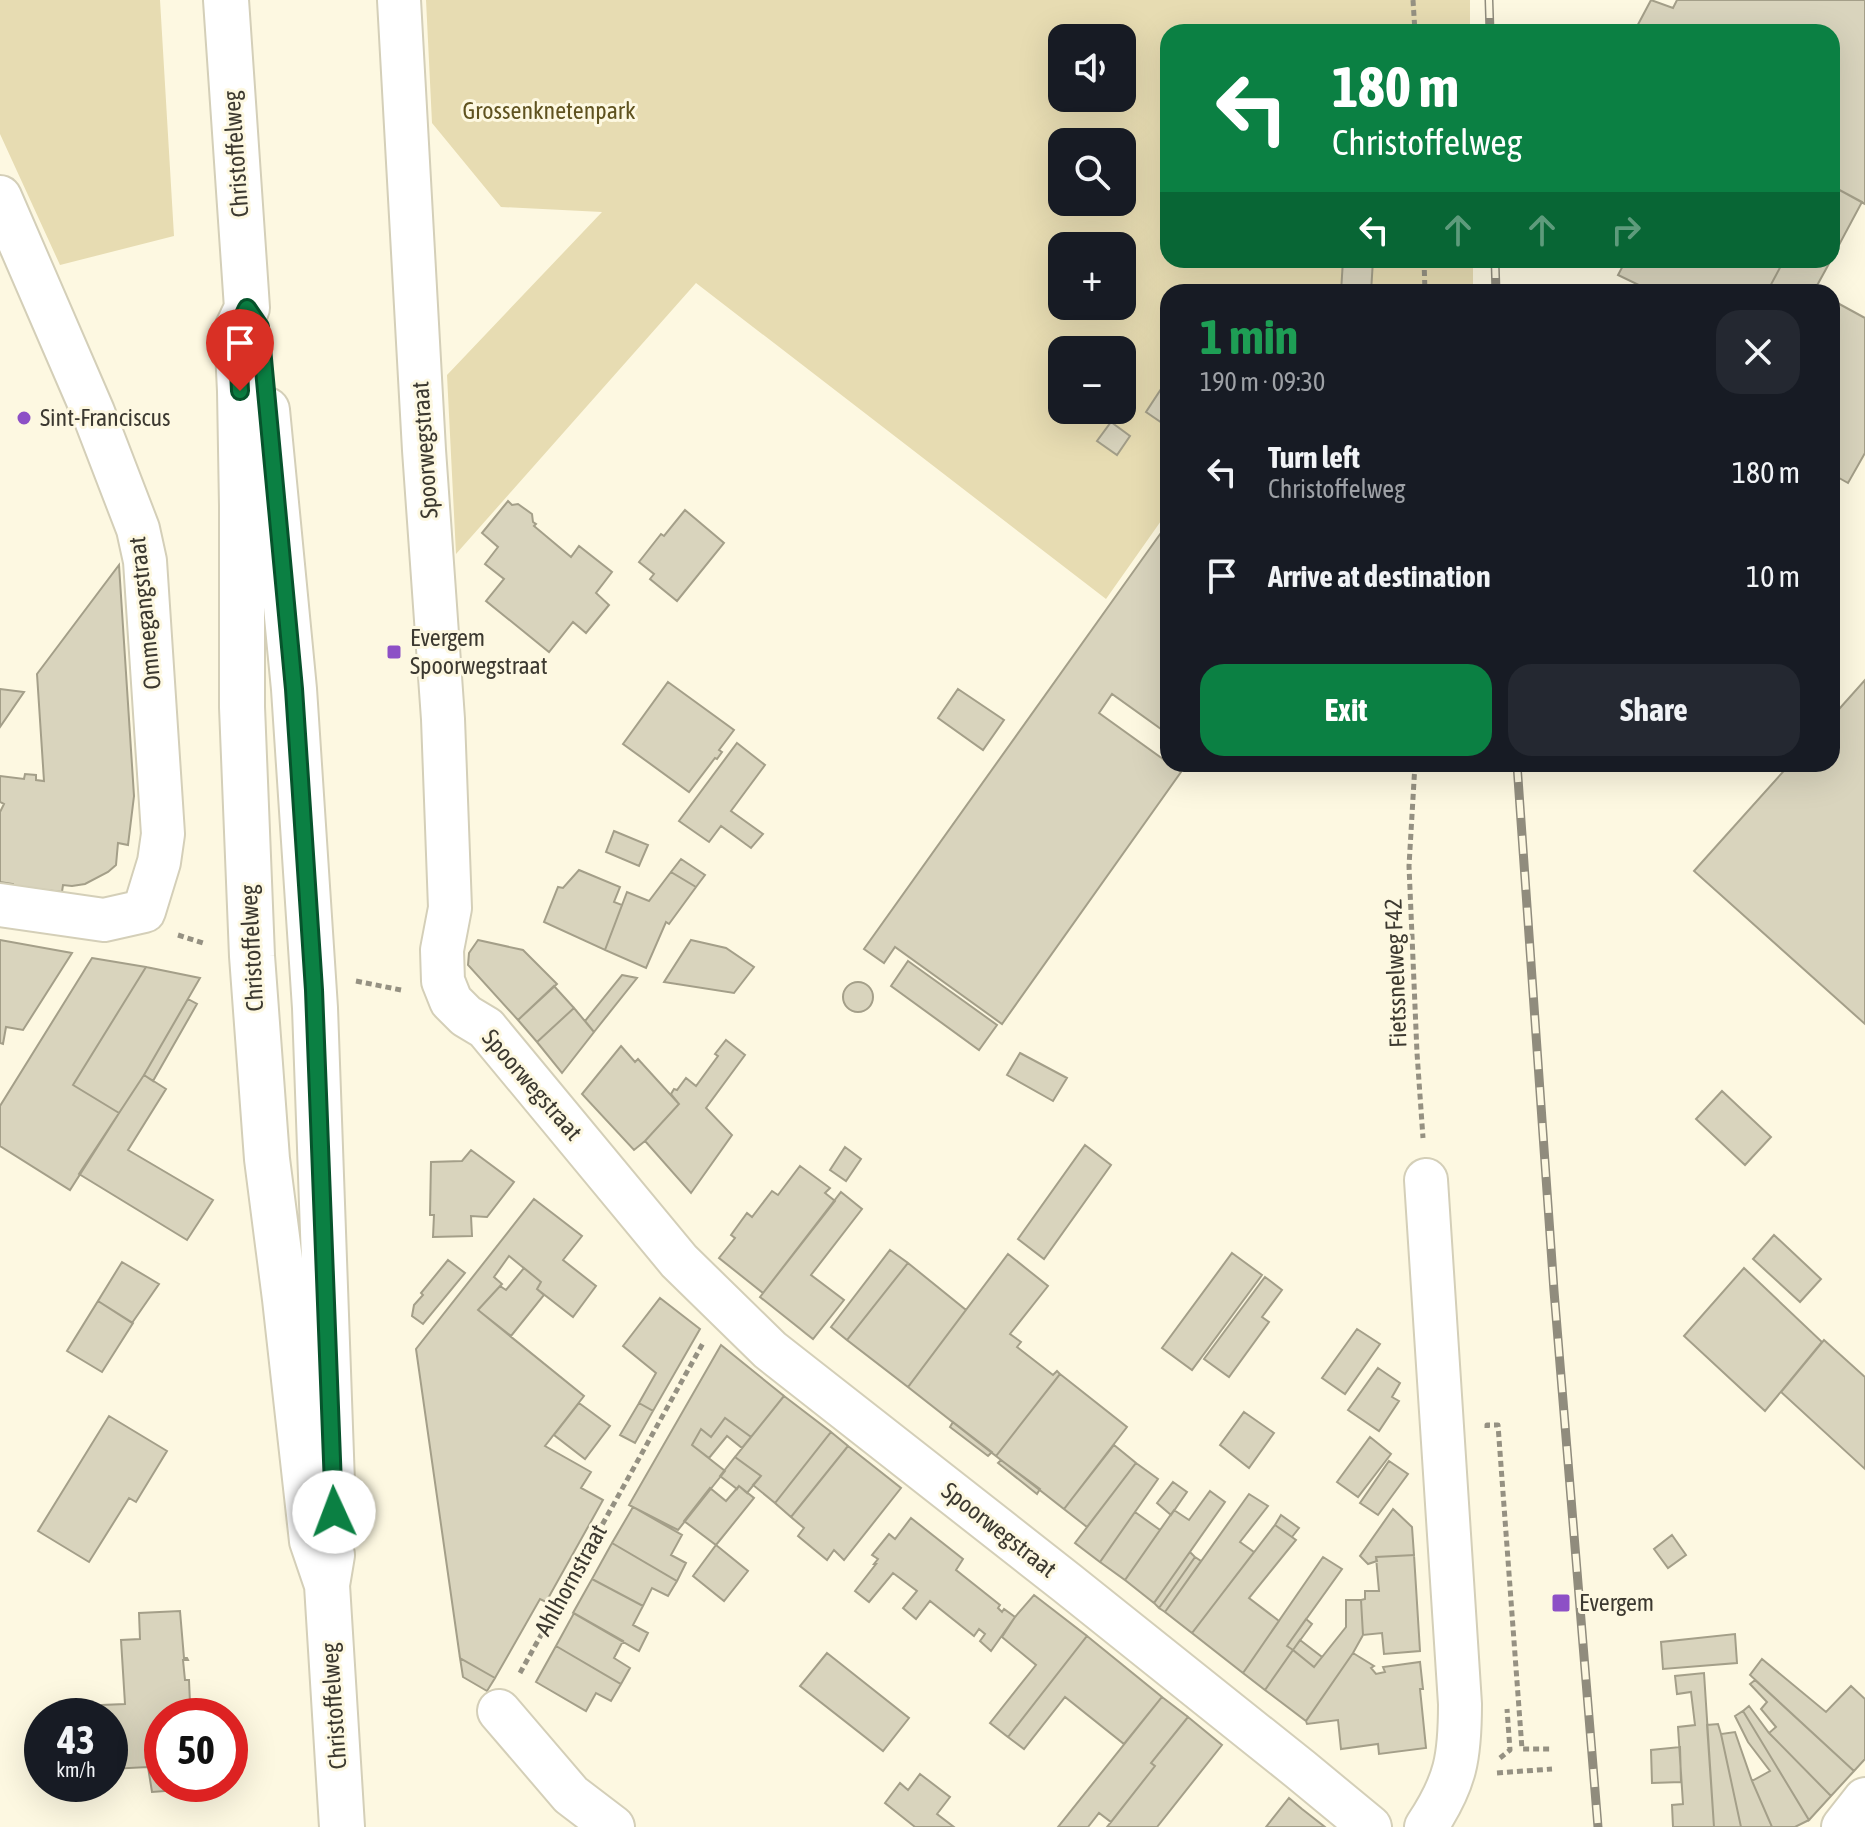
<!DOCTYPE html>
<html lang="en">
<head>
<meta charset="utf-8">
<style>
	:root { --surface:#171b24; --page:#242831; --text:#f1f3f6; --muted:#9ea1a6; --accent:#0b8043 }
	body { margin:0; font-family:"Asap Condensed",sans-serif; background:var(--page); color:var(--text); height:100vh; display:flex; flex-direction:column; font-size:30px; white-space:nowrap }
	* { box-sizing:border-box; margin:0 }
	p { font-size:26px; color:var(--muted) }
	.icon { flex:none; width:44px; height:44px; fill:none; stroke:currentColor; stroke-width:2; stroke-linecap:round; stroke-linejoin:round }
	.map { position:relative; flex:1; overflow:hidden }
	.panel { position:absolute; left:1160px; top:284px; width:680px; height:488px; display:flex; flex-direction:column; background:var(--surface); border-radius:24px; box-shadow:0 8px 32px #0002 }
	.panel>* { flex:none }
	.banner { position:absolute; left:1160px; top:24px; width:680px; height:244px; border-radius:24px; box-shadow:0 8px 32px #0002; background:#0b8043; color:#fff; overflow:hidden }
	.controls { position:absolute; left:1048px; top:24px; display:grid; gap:16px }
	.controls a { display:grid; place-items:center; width:88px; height:88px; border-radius:16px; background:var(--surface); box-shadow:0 8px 32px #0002; font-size:40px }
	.speed { position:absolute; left:24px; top:1698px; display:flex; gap:16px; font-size:40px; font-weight:700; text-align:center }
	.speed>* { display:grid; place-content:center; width:104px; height:104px; border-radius:50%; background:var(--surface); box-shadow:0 8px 32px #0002; line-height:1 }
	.speed small { font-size:20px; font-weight:400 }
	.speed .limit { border:12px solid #d22; background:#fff; color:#111 }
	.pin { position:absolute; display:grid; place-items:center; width:68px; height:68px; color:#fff; margin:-82px -34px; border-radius:50% 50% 50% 0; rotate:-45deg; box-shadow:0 0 8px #0007 }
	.pin .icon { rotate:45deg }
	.me { position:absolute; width:88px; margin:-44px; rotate:358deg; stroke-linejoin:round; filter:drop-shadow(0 0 6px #0008) }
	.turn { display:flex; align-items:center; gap:28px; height:168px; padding:0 40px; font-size:36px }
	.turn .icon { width:104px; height:104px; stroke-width:2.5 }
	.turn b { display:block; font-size:56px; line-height:68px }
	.lanes { display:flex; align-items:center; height:76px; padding:0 40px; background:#0003; justify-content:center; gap:40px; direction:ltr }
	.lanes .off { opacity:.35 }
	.round { display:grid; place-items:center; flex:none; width:84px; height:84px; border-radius:24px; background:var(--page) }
	.overview { display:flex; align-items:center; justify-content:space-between; height:136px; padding:0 40px }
	h1 { font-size:48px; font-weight:700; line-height:60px; color:#1e9e55 }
	.action { display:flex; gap:16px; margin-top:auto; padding:16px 40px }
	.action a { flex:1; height:92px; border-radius:24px; background:var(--accent); color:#fff; font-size:32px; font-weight:700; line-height:92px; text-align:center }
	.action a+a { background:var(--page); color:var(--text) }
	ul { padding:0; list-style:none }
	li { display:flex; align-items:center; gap:24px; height:104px; padding:0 40px }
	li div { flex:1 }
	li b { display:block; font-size:30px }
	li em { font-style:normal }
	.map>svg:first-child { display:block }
	.green { fill:#e7dcb2; fill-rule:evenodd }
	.building { fill:#d9d4bd; stroke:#a49f89; stroke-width:2 }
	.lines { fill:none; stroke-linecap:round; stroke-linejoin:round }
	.minor-casing { stroke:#d4cfb8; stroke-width:46 }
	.secondary-casing { stroke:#d4cfb8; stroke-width:48 }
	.path { stroke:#959182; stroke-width:5; stroke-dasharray:6 4; stroke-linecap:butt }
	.minor { stroke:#fff; stroke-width:42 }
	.secondary { stroke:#fff; stroke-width:44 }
	.rail-casing { stroke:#908c7d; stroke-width:9 }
	.rail { stroke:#fdf8e1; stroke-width:6; stroke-dasharray:18; stroke-linecap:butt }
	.route-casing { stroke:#07532c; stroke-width:20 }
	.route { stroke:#0b8043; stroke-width:14 }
	.poi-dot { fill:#8d50c6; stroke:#fdf8e1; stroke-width:3 }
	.labels { text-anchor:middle; stroke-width:6; stroke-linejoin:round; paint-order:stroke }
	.park-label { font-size:24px; fill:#5f521f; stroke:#fdf8e1 }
	.street-label { font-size:24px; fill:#3c3930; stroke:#fdf8e1 }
	.poi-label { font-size:24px; fill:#3c3930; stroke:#fdf8e1; text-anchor:start }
</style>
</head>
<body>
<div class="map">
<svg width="1865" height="1827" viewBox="0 0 1865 1827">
	<rect width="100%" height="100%" fill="#fdf8e1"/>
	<path class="green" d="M0,0H160L174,236L60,265L0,134Z
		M426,0H1470V32H1168V260H1473V292H1168V511L1106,599L696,283L456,554L447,375L602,212L501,207L432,123ZM1062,38H1122V98H1062ZM1062,142H1122V202H1062ZM1062,246H1122V306H1062ZM1062,350H1122V410H1062Z"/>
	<path class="building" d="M1651,0L1673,8L1677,0H1865V204L1832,186V32H1634Z
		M1832,186L1862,202L1832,258Z
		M1343,260H1373L1371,292H1341Z
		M1626,260H1784L1767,292H1641L1643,287L1618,275Z
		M1784,260H1831L1814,291L1817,292H1767Z
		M1832,300L1865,318V453L1848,483L1832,474Z
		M1165,383L1168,385V427L1146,412Z
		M1111,422L1130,436L1117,455L1097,441Z
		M508,501L512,505L518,504L532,514L533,522L536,524L534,526L571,557L579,546L612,572L596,593L609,605L586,633L573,622L549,652L486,601L504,579L485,564L498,547L482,533Z
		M685,510L724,543L677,601L650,579L654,574L639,562L661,534L664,536Z
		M1168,523V734L1112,694L1099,713L1181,772L1002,1024L895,947L884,963L864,949Z
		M119,565L134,796L128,845L118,843L116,865L108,872L85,884L72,886L63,885L62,892L13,886V884L0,882V812L4,804L0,802V776L24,779L25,774L36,775V780L44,781L37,674Z
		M1865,680V1024L1694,871L1790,764H1832V717Z
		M668,682L734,730L719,750L722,752L717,759L715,758L689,792L623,744Z
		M0,689L24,692L0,727Z
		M958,689L1004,720L983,750L938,718Z
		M737,743L765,765L731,811L763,834L751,848L721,826L709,842L679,821Z
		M614,831L648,845L639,866L606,852Z
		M681,859L705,875L696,887L671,872Z
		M579,870L620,887L614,902L622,905L605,950L544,922L558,887L563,888Z
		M671,872L696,887L669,924L666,922L646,968L605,950L627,892L649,901Z
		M0,940L72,953L23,1030L6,1027L3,1044L0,1043Z
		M478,940L523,950L557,984L518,1020L468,965L469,953Z
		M691,940L726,948L754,967L734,993L664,982Z
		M92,958L146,967L73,1085L119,1113L70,1190L0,1146V1106Z
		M908,961L997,1025L979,1050L891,986Z
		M146,967L200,978L144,1075L119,1113L73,1085Z
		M622,975L637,978L594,1032L585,1021Z
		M843 997a15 15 0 1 1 30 0a15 15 0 1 1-30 0Z
		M554,986L574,1008L537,1042L518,1020Z
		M188,999L197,1004L153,1081L144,1075Z
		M574,1008L594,1032L562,1073L537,1042Z
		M726,1040L745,1055L706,1108L732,1135L691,1193L645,1141L679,1104L671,1094L674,1089L677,1090L686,1078L696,1086L718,1056L715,1054Z
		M621,1046L635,1062L638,1059L679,1104L645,1141L634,1150L582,1094Z
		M1020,1053L1067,1078L1053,1101L1007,1075Z
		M144,1075L166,1089L128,1150L213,1200L187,1240L79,1174Z
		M1722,1091L1771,1137L1745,1165L1696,1119Z
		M1085,1145L1111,1165L1044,1259L1018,1239Z
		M845,1147L861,1159L846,1181L830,1170Z
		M471,1150L514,1182L487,1217L471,1216L472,1236L433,1237L434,1215H430L431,1162L462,1161Z
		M800,1166L830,1188L825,1193L835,1201L763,1293L719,1258L735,1238L731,1235L747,1213L752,1217L772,1191L778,1195Z
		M841,1192L862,1209L811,1275L844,1300L813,1339L760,1297Z
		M534,1199L582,1236L563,1260L596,1286L573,1317L537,1289L541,1282L509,1256L494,1277L502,1284L478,1310L584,1396L545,1446L591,1472L581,1488L603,1500L546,1602L540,1599L495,1678L460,1658L416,1349Z
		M1774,1235L1821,1279L1800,1302L1753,1259Z
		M890,1250L908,1263L847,1340L831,1327Z
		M1232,1253L1262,1275L1192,1370L1162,1348Z
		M1008,1254L1048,1286L1010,1334L1021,1342L1017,1347L1053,1375L1057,1371L1060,1374L996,1456L908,1387Z
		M448,1260L465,1273L423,1324L412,1316L414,1305L423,1295L421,1293Z
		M122,1262L159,1284L132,1323L98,1301Z
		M908,1263L966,1310L908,1387L847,1340Z
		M524,1268L541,1282L537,1289L544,1295L511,1336L478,1310L500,1286L506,1290Z
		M1744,1268L1822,1342L1765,1411L1684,1336Z
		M1265,1277L1282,1290L1262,1317L1269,1322L1229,1377L1204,1359Z
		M660,1298L700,1329L653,1411L639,1403L656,1373L623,1346Z
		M98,1301L133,1323L102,1372L67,1351Z
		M1357,1329L1380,1344L1345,1394L1322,1378Z
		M1824,1340L1865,1377V1469L1781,1392Z
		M721,1345L784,1396L751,1437L725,1418L711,1437L701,1429L692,1445L725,1471L678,1530L629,1505Z
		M1378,1368L1400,1383L1392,1397L1399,1401L1379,1431L1348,1410Z
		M1060,1374L1127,1427L1064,1509L996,1456Z
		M784,1396L831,1432L775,1503L753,1485L761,1476L735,1457Z
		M579,1403L610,1426L585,1459L554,1435Z
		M639,1403L653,1411L635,1443L620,1435Z
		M1244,1412L1274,1433L1249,1468L1220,1445Z
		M109,1416L167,1451L136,1502L129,1498L89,1562L38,1531Z
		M725,1418L751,1437L742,1448L727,1436L709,1458L692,1445L701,1429L711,1437Z
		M953,1422L992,1452L988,1456L950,1427Z
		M831,1432L848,1446L791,1517L775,1503Z
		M1370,1437L1391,1454L1358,1497L1337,1482Z
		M1114,1445L1136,1463L1087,1527L1064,1509Z
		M848,1446L901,1488L844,1560L834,1550L827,1560L798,1536L804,1528L791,1517Z
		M735,1457L761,1476L747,1493L739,1486L737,1489L720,1476Z
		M1001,1460L1040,1489L1037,1494L998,1463Z
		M1389,1461L1408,1474L1378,1515L1360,1503Z
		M1136,1463L1158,1479L1100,1562L1075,1543Z
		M1173,1482L1187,1492L1171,1515L1157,1503Z
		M739,1486L754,1498L716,1545L684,1521L710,1488L726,1501Z
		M1210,1491L1225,1502L1154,1603L1125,1580L1174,1510L1189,1520Z
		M1249,1494L1268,1506L1240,1542L1254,1552L1192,1633L1165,1612Z
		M633,1507L682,1535L671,1555L686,1563L677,1581L612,1543Z
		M1393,1509L1412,1527L1414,1555L1376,1557L1377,1561L1368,1564L1360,1556Z
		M1135,1512L1160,1530L1125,1580L1100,1562Z
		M1281,1515L1299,1528L1292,1537L1275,1525Z
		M911,1518L963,1559L956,1570L1000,1605L998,1608L1002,1612L1004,1609L1015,1617L991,1651L980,1641L985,1634L979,1629L974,1636L930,1601L916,1619L903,1608L917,1591L893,1573L869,1602L855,1591L876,1564H874L878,1559L872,1555L889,1534L895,1539Z
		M1275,1525L1296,1540L1249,1598L1279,1621L1243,1673L1192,1633Z
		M1672,1535L1686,1555L1668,1568L1654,1549Z
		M612,1543L677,1581L668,1596L652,1588L643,1606L592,1579Z
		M716,1545L748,1571L724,1601L693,1576Z
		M1190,1552L1195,1557L1159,1608L1154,1603Z
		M1414,1555L1420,1651L1384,1654L1382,1633L1363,1635L1361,1600L1365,1599V1591H1379L1376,1557Z
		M1195,1557L1201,1561L1165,1612L1159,1608Z
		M1323,1557L1342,1569L1287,1646L1293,1650L1265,1690L1243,1673Z
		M592,1579L643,1606L633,1625L648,1633L639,1651L573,1613Z
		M1034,1595L1087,1636L1008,1737L990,1723L1036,1665L1002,1637L1015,1617Z
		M1346,1600H1361L1363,1635L1353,1653L1306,1721L1265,1690L1293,1650L1314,1667L1346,1627Z
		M180,1611L184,1658H187L188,1660H183L185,1680H189L190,1703L186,1704L187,1716H162V1784H191L192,1789L152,1792L148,1767L110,1769V1716H103L102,1705L125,1704L121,1640L140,1639L139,1613Z
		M574,1613L623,1641L614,1658L630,1668L621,1684L556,1646Z
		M1306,1619L1312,1624L1293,1650L1287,1646Z
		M1735,1634L1737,1663L1663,1669L1661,1642Z
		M1087,1636L1162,1697L1124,1744L1065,1697L1024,1749L1008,1737Z
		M1300,1640L1322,1657L1314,1667L1293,1650Z
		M556,1646L621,1684L611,1701L596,1693L586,1711L536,1682Z
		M827,1653L909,1718L883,1751L800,1686Z
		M1353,1653L1374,1666L1371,1668L1376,1674L1385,1672L1383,1667L1420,1662L1423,1689H1420L1426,1748L1379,1754L1378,1744L1341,1749L1338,1720L1307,1724L1306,1721Z
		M460,1658L495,1678L487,1691L463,1677Z
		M1762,1659L1826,1712L1851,1686L1865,1699V1759L1854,1771L1750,1675Z
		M1704,1673L1714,1827H1673L1672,1805L1683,1804L1678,1727L1695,1725L1691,1692L1677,1694L1675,1676Z
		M1755,1680L1854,1771L1831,1796L1769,1733L1776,1727L1761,1709L1767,1702L1750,1684Z
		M1162,1697L1188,1717L1151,1763L1155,1766L1111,1822L1099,1813L1088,1827H1058Z
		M1749,1706L1769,1733L1831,1796L1809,1820L1743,1711Z
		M1743,1711L1809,1820L1795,1827H1772L1752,1781L1770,1771L1748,1742L1735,1716Z
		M1188,1717L1222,1745L1157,1827H1107L1155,1766L1151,1763Z
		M1718,1724L1721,1734L1741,1827H1714L1707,1725Z
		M1735,1732L1752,1781L1772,1827H1741L1721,1734Z
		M1680,1747L1681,1782L1652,1783L1651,1750Z
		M920,1774L950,1797L937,1814L954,1827H915L885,1803L900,1783L908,1790Z
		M1289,1798L1302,1809L1325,1827H1266Z"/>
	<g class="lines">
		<g class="minor-casing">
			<path id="minor" d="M399,0L424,450L443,719L450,908L442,950L443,981L451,1001L466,1016L486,1028L679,1261L770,1350L1067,1583L1301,1770L1370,1827
				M0,197L93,412L138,529L145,561L163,834L159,862L144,911L104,920L0,905
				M1426,1180L1460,1704C1460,1757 1456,1782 1426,1827
				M499,1711L571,1795L613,1827
				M1843,1827L1865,1799"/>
		</g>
		<g class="secondary-casing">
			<path id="secondary" d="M226,0L247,308L237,329L240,391L242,506V707L252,956L267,1159L285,1299L312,1541L327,1585
				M267,410L294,689L315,1008L332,1483
				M332,1555L327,1585L342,1827"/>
		</g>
		<path class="path" d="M1413,0L1415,32
			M1424,260L1425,292
			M1415,764L1409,866L1417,1053L1423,1138
			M178,935L206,944
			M356,981L401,990
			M1487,1428V1425H1498L1522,1749H1550
			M520,1673L703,1343
			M1500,1758L1510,1750L1507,1709
			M1497,1773L1552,1769"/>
		<use href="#minor" class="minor"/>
		<use href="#secondary" class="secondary"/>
		<g class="rail-casing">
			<path id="rail" d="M1489,0L1490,32
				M1495,260L1496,292
				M1517,764L1554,1291L1598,1827"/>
		</g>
		<use href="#rail" class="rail"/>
	</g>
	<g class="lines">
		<g class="route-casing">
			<path id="route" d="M240,391L237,329L247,308L260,327L294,689L314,990L334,1512"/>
		</g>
		<use href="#route" class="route"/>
	</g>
	<g class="poi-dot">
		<circle cx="24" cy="418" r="8"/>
		<rect x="386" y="644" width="16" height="16" rx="4"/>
		<rect x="1551" y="1593" width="20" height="20" rx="4"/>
	</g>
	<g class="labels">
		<g class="park-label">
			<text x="549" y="119">Grossenknetenpark</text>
		</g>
		<g class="street-label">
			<text transform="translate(236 154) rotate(-94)" y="8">Christoffelweg</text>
			<text transform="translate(425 450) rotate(-94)" y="8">Spoorwegstraat</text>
			<text transform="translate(145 613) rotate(-96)" y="8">Ommegangstraat</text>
			<text transform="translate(252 948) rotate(-93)" y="8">Christoffelweg</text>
			<text transform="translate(1396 973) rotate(-92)" y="8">Fietssnelweg F42</text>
			<text transform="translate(532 1085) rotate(49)" y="8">Spoorwegstraat</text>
			<text transform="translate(999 1530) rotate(38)" y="8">Spoorwegstraat</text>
			<text transform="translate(571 1580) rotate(-61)" y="8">Ahlhornstraat</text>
			<text transform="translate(334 1706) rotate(-94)" y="8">Christoffelweg</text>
		</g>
		<g class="poi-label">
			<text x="40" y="426">Sint-Franciscus</text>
			<text x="410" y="646">Evergem<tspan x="410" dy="28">Spoorwegstraat</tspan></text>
			<text x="1579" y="1611">Evergem</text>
		</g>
	</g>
</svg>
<div class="controls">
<a><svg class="icon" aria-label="sound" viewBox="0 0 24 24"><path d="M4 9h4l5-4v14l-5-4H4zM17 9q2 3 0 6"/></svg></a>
<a><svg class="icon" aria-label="search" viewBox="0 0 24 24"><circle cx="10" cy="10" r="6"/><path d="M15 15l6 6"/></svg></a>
<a>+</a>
<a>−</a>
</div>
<div class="speed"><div>43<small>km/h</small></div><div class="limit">50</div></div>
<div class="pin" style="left:240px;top:391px;background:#d93025"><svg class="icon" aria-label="arrive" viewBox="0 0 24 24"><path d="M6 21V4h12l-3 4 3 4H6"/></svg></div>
<svg class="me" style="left:334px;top:1512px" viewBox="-20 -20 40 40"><circle r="19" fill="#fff"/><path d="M0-13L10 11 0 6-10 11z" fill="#0b8043"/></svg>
<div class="banner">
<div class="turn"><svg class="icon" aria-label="left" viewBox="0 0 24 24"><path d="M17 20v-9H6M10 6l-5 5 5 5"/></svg><div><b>180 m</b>Christoffelweg</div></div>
<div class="lanes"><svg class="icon" aria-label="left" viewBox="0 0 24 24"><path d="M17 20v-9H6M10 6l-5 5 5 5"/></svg><svg class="icon off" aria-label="ahead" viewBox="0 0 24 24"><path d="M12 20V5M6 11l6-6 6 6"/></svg><svg class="icon off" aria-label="ahead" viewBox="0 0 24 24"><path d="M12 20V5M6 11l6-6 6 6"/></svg><svg class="icon off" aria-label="right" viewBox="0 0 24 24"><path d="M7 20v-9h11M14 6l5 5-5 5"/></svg></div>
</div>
<section class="panel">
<div class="overview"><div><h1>1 min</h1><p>190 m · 09:30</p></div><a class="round"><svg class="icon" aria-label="close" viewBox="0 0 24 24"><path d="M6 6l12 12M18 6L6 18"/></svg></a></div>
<ul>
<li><svg class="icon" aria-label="left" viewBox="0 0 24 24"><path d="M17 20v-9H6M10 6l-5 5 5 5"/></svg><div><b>Turn left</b><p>Christoffelweg</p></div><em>180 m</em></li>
<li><svg class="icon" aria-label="arrive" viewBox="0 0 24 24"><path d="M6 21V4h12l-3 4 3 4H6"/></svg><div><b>Arrive at destination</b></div><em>10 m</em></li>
</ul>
<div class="action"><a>Exit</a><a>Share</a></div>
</section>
</div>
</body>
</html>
